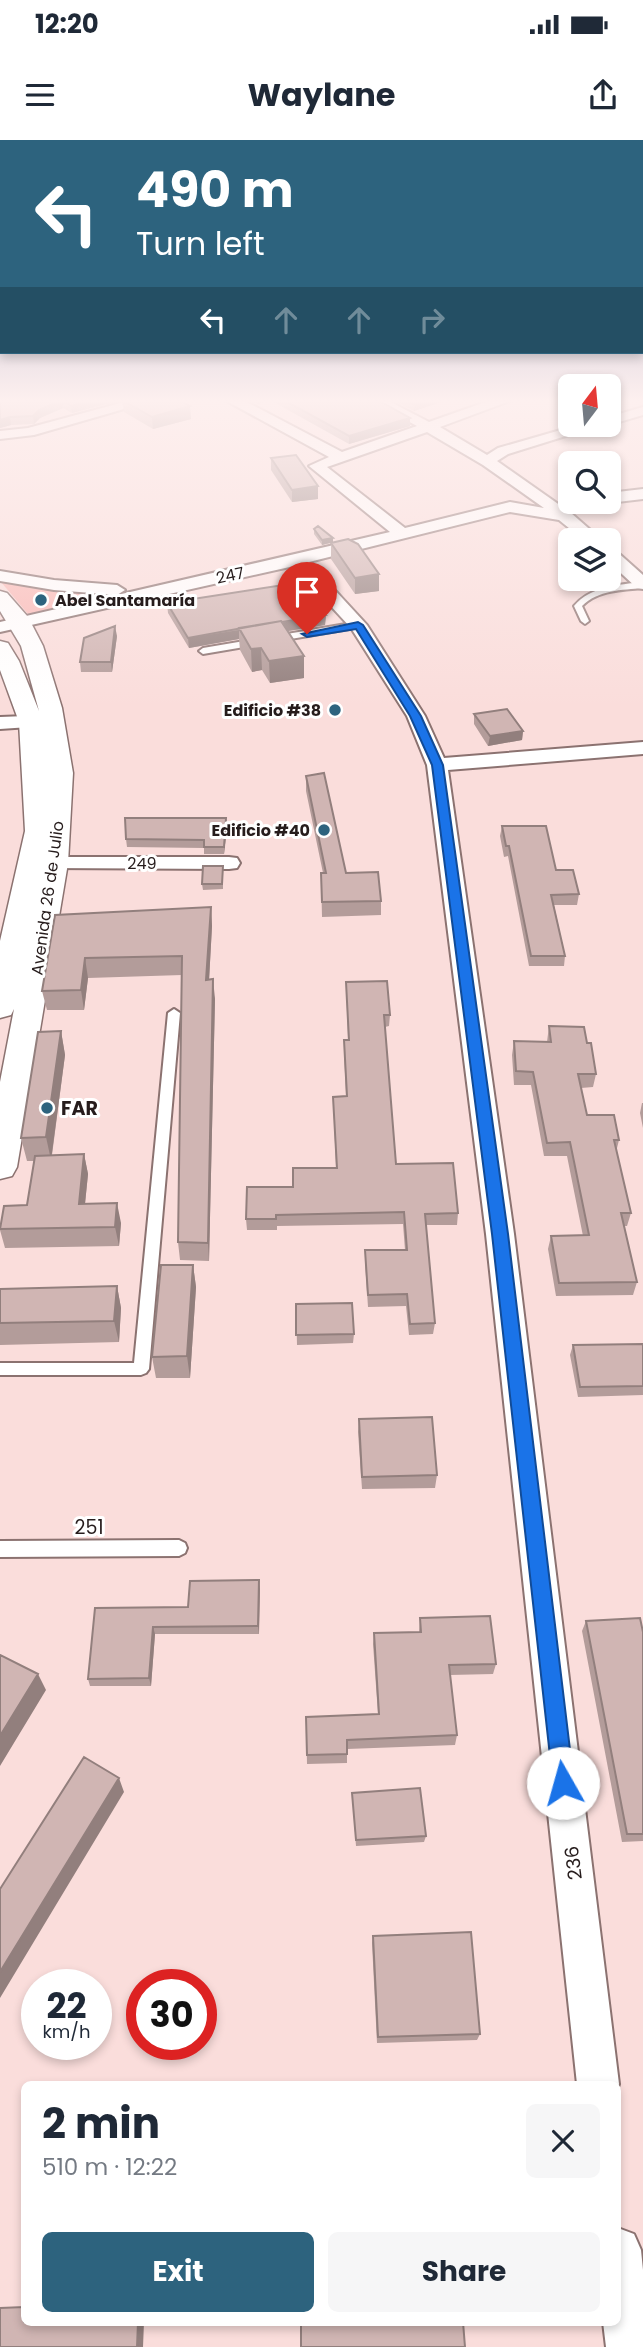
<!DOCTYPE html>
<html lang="en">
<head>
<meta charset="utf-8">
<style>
	:root { --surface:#fff; --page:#f6f6f7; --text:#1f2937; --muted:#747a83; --accent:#2d637e }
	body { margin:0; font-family:Poppins,sans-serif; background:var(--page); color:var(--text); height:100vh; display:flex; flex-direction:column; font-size:26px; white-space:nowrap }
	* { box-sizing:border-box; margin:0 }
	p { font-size:23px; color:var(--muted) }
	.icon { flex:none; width:38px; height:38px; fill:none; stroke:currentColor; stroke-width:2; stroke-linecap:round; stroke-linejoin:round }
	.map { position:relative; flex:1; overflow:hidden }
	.side { position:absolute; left:21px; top:1941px; width:600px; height:245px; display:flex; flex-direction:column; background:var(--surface); border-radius:10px; box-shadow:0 4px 10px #0003 }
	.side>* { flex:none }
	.banner { position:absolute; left:0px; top:0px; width:644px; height:214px; box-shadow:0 4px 10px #0003; background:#2d637e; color:#fff; overflow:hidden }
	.needle { width:46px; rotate:16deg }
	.fabs { position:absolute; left:558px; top:234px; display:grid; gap:14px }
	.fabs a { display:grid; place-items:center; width:63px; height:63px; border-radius:10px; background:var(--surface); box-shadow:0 4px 10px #0003; font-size:35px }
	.speed { position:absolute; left:21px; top:1829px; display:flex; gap:14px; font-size:35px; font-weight:700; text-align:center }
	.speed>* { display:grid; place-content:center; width:91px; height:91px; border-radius:50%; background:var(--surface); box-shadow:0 4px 10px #0003; line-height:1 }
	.speed small { font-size:18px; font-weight:400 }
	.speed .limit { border:10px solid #d22; background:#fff; color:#111 }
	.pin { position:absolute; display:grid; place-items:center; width:60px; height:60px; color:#fff; margin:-72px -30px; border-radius:50% 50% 50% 0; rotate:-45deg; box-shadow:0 0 7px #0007 }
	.pin .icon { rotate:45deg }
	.me { position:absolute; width:77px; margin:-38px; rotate:353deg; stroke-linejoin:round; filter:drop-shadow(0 0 5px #0008) }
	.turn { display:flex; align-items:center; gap:24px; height:147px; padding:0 21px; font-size:32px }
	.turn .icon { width:91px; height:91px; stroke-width:2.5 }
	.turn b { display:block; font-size:49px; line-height:60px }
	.lanes { display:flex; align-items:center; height:66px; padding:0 21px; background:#0003; justify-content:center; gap:35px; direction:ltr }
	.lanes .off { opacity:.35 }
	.round { display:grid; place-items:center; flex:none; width:74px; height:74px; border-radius:10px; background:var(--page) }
	.summary { display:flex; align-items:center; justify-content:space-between; height:119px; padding:0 21px }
	h1 { font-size:42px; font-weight:700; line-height:52px }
	.action { display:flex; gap:14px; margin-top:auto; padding:14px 21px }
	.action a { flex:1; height:80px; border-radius:10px; background:var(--accent); color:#fff; font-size:28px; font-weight:700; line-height:80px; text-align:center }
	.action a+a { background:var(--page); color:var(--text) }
	.status { display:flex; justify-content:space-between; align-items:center; height:49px; padding:0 35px; background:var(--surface); direction:ltr }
	.status svg { height:19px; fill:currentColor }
	header { display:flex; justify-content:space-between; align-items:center; height:91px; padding:0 21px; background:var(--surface); font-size:32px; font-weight:700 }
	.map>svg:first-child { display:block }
	.green { fill:#f9b9b6 }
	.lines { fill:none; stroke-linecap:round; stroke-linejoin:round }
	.service-casing { stroke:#8b7270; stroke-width:4 }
	.minor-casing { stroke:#8b7270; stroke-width:4 }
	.tertiary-casing { stroke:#8b7270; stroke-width:3 }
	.service { fill:#fff; fill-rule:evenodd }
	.minor { fill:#fff; fill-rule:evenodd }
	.tertiary { fill:#fff; fill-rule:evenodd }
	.wall { fill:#b39c9a }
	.shaded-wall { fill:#927f7d }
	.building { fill:#d0b5b3; stroke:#927f7d; stroke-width:2 }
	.route { fill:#1a73e8; stroke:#114b97; stroke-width:2 }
	.poi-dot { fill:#2d637e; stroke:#fff; stroke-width:2.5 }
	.labels { text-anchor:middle; stroke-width:6; stroke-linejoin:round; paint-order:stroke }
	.far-street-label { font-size:16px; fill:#261c1c; stroke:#fff }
	.far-poi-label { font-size:16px; font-weight:bold; fill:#261c1c; stroke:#fff; text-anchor:end }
	.poi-label { font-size:19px; font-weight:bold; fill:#261c1c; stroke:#fff; text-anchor:start }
	.street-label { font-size:19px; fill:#261c1c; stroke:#fff }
</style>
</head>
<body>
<div class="status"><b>12:20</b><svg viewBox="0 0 49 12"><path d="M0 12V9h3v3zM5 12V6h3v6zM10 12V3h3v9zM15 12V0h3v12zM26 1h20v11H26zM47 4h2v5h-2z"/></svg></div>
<header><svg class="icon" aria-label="menu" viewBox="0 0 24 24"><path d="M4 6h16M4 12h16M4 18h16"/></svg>Waylane<svg class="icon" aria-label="share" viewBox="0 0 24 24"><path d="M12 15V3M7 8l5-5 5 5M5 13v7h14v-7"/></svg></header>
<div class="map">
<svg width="643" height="2207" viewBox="0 0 643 2207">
	<rect width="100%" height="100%" fill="#fadddb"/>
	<path class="green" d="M1,442L70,453L118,454L28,474Z"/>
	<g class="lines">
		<g class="service-casing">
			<path id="service" d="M643,442V448C622,450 598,450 582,466L589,481L585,484L581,481L574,466C591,446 618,445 643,442Z
				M358,482L362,485L361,487L203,514L199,511L203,508Z
				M174,869L180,873L149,1229L146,1233L141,1235H0V1223H134L168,873Z
				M179,1400L185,1403L187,1408L185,1413L179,1416L0,1417V1401Z"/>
		</g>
		<g class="minor-casing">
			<path id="minor" d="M139,258H162L34,295L0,299V291L28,288Z
				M221,258H239L342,312L417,286L365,258H383L429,282L497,258H518L440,287L487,315L498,308L578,285H601L508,314L497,321L571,373L603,401H585L559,380L510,372L309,422L367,485L425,576L444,618L643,602V614L448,630L514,1094L619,1944L618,1947V1944H577L486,1094L427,625L407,576L351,488L294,426L0,492V482L390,392L309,326L329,317ZM427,292L483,325L544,368L510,362L405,388L327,327Z
				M643,267V275L609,285V277Z
				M643,349V359L609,363L608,362L609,353Z
				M609,408L615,410L643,435V449L637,448L609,422Z
				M0,431L54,440L117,445L125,450L117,455L54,450L0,441Z
				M52,575L62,581L59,585L0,589V577Z
				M55,717H229L237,718L240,723L237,728L229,729L47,728L44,723L47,718Z
				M618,2088L634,2094L641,2110L643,2130V2207H606L603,2182H618Z"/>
		</g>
		<g class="tertiary-casing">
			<path id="tertiary" d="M0,451L7,453L28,477L43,506L62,568L73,633L68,723L17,1027L12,1036L0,1039V942L14,869L11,875L0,878V801L25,691L19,582L0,530V501L8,503L19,521L39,571L21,506L0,471Z"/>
		</g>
		<use href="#service" class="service"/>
		<use href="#minor" class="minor"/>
		<use href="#tertiary" class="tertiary"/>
	</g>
	<path class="wall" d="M0,258H175L191,279L153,289L124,272L122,260L72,273L63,268L40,278L34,284L11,285L0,288Z
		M246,258H342L347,261L410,278V286L349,304L270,260L257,264Z
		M389,258H453L414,271Z
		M271,318L318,346V359L292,362L271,330Z
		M314,389L333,402L379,451L355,454L331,419V403L322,405L314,394Z
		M296,462L326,475L325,485L288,491L304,538L270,543L262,530L252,532L240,510L239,499L189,508L168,473L167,463Z
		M117,496L112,532H81L80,522Z
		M474,574L523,591L522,600L488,606L474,584Z
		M306,636L346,733L381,761V775L322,777L321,733H323L306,651Z
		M227,686L224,714H204V708L127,707L126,699Z
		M502,686L556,730L579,754L577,765H554L565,816L564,826H529L508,716L504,717L500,696Z
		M223,726V749L203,750L202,744Z
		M211,767L212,786L209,840L215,859L209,1121L180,1120L178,1102L182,835L88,838L84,870H47L42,851L55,775Z
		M346,842L390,875L389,886L385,887L396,1024L458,1073L457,1085H426L435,1183L433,1194L409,1195L406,1166L368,1167L365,1122V1110H405L403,1084L277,1086V1090H247L246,1079L293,1047L336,1028L333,957L346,956L344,912V900H348Z
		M549,886L587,903L596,934L593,947L581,948L587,975L619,1000L616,1012L631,1073L627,1086H624L637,1142L633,1155L556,1156L548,1109L551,1096H583L567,1016H544L531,945H514L512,915L514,901L547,902Z
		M61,891L65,915L52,1015L84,1014L88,1034L85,1064L121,1083L119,1106L5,1108L0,1090L4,1066L27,1065L34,1021H27L21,998Z
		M642,963H643V988L640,973Z
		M193,1125L196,1147L190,1238H156L152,1217Z
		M117,1146L121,1168L119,1202L0,1205V1149Z
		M296,1164L354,1194L353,1203L297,1205Z
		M643,1204V1255L578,1257L570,1215L573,1205Z
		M359,1279L437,1335L435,1348L362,1349L358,1292Z
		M259,1440V1494H155L151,1546H90L88,1539L95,1468L188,1467Z
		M420,1478L496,1524L493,1534L450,1535L457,1595L455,1605L347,1609V1623L307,1624L306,1577L378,1574L373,1504L374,1493L419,1492Z
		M586,1481L643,1492V1701L622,1702L582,1491Z
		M352,1653L426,1696L424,1702L356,1706Z
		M373,1796L480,1894L477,1900L377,1903L372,1803Z"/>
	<path class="shaded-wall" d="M98,258H128L72,273L71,266Z
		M257,258H270V260L257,264Z
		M435,258H453L414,271L415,265Z
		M62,260L63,268L40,278L34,284L33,276L39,270Z
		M190,266L191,279L153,289L152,277Z
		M10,277L11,285L0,288V280Z
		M410,278V286L349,304V296Z
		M318,346V359L292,362V350Z
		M333,398V402L322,405V400Z
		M379,434V451L355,454V438Z
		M326,475L325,485L244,498L239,490Z
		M115,486L117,496L112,532L111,522Z
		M239,490V499L189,508L188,498Z
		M261,508L262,530L252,532L251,509Z
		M304,516V538L270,543L269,521Z
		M523,591L522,600L488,606L490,596Z
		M226,678L227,686L224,714V707Z
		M211,767L212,786L208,859L206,840Z
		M85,818L88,838L84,870L81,850Z
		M213,839L215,859L209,1121L208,1103Z
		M61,891L65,915L51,1020L46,997Z
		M84,1014L88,1034L83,1083L79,1064Z
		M117,1063L121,1083L119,1106L115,1087Z
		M193,1125L196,1147L190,1238L187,1216Z
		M117,1146L121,1168L119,1202L114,1181Z
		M259,1440L260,1449L259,1494L258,1486Z
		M153,1487L155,1494L151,1546L149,1538Z
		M38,1534L46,1550L0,1626V1596Z
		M119,1638L124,1652L0,1858V1832Z
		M138,2182H144L143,2207H137Z"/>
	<path class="building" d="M0,258H98L71,266L62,260L39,270L33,276L10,277L0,280Z
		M127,258H175L190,266L152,277L122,260Z
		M280,258H342L347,261L355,258H374L410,278L349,296Z
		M402,258H435L415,265Z
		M296,315L318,346L292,350L271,318Z
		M318,386L333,398L322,400L314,389Z
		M348,399L358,404L379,434L355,438L331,403Z
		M283,445L296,462L313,459L326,475L282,482L281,481L188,498L167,463Z
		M281,481L304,516L269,521L261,508L251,509L239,488Z
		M115,486L111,522H80L84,498Z
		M507,569L523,591L490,596L474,574Z
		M324,633L346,733L378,732L381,761L322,762L321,733H326L306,636Z
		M125,678H226L224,707H204V700L126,699Z
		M502,686H546L556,730H573L579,754L551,755L565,816H531L509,706H506Z
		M203,726H223L222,744H202Z
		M211,767L206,840L213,839L208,1103L178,1102L182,816L85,818L81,850L42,851L55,775Z
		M387,841L390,875H384L396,1024L453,1023L458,1073L425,1074L435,1183L410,1184L407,1154L368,1155L365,1110H407L404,1072L276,1075V1079H246L247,1047H293V1028H337L333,957L347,956L344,900H349L346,842Z
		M549,886L584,887L587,903H591L596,934H578L587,975H614L619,1000H614L631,1073H621L637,1142L559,1143L551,1096L589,1095L570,1002L547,1003L533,932L516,931L514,901L551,902Z
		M61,891L46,997L21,998L38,892Z
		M84,1014L79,1064L117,1063L115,1087L0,1089L4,1066L27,1065L35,1016Z
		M161,1125H193L187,1216L152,1217Z
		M117,1146L114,1181L0,1183V1149Z
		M352,1163L354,1194L296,1195V1164Z
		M643,1204V1246L580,1247L573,1205Z
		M432,1277L437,1335L362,1337L359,1279Z
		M259,1440L258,1486L153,1487L149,1538L88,1539L95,1468L188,1467L190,1441Z
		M490,1476L496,1524L449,1525L457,1595L347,1600V1614L307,1615L306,1577L379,1574L374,1493L421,1492L420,1478Z
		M640,1478L643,1492V1694H627L586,1481Z
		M0,1515L38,1534L0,1596Z
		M84,1617L119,1638L0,1832V1749Z
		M420,1648L426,1696L356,1700L352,1653Z
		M471,1792L480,1894L378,1897L373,1796Z
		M24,2167V2182H138L137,2207H0V2168Z
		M301,2182H463L465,2207H301Z"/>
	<linearGradient id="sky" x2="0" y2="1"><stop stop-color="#a3a4c2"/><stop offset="0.46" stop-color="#fdf0ef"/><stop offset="1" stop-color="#fdf0ef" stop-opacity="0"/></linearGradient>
	<rect width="643" height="567" fill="url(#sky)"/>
	<path class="route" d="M358,482L363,485L421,576L443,625L508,1094L574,1643L571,1650L563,1653L556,1650L553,1643L492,1094L432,625L410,576L356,489L307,497L302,494Z"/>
	<g class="poi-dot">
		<circle cx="41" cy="460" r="7"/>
		<circle cx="335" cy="570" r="7"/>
		<circle cx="324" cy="690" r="7"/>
		<circle cx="47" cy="968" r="7"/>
	</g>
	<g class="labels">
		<g class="far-street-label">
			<text transform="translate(230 435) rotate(-12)" y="6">247</text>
			<text x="142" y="729">249</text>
			<text transform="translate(47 758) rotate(-82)" y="6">Avenida 26 de Julio</text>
		</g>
		<g class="far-poi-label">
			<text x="55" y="466" text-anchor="start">Abel Santamaría</text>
			<text x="321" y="576">Edificio #38</text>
			<text x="310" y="696">Edificio #40</text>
		</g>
		<g class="poi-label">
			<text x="61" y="975">FAR</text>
		</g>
		<g class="street-label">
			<text x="89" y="1394">251</text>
			<text transform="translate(573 1723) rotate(-97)" y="7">236</text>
		</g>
	</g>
</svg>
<div class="fabs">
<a><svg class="needle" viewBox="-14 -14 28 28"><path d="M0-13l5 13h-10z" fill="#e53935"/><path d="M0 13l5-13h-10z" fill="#747a83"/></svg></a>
<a><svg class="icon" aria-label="search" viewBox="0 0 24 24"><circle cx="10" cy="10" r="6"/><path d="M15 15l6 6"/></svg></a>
<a><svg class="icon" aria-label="layers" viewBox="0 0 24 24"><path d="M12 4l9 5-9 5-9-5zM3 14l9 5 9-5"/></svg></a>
</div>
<div class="speed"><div>22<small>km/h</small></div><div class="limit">30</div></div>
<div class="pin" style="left:307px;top:494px;background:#d93025"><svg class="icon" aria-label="arrive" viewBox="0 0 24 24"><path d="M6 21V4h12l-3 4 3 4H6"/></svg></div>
<svg class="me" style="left:563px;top:1643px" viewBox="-20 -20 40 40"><circle r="19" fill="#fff"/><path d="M0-13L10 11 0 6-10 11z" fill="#1a73e8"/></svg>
<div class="banner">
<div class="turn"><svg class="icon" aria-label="left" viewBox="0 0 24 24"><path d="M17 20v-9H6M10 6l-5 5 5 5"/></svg><div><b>490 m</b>Turn left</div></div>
<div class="lanes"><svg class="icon" aria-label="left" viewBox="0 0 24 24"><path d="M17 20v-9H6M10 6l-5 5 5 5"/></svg><svg class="icon off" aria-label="ahead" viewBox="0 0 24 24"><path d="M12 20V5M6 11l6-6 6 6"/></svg><svg class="icon off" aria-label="ahead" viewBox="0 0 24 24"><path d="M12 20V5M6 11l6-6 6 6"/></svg><svg class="icon off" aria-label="right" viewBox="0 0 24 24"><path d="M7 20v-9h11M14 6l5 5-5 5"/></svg></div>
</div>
<section class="side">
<div class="summary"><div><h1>2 min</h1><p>510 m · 12:22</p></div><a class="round"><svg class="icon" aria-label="close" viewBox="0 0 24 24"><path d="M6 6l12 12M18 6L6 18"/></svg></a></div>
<div class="action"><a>Exit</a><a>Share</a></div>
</section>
</div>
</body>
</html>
